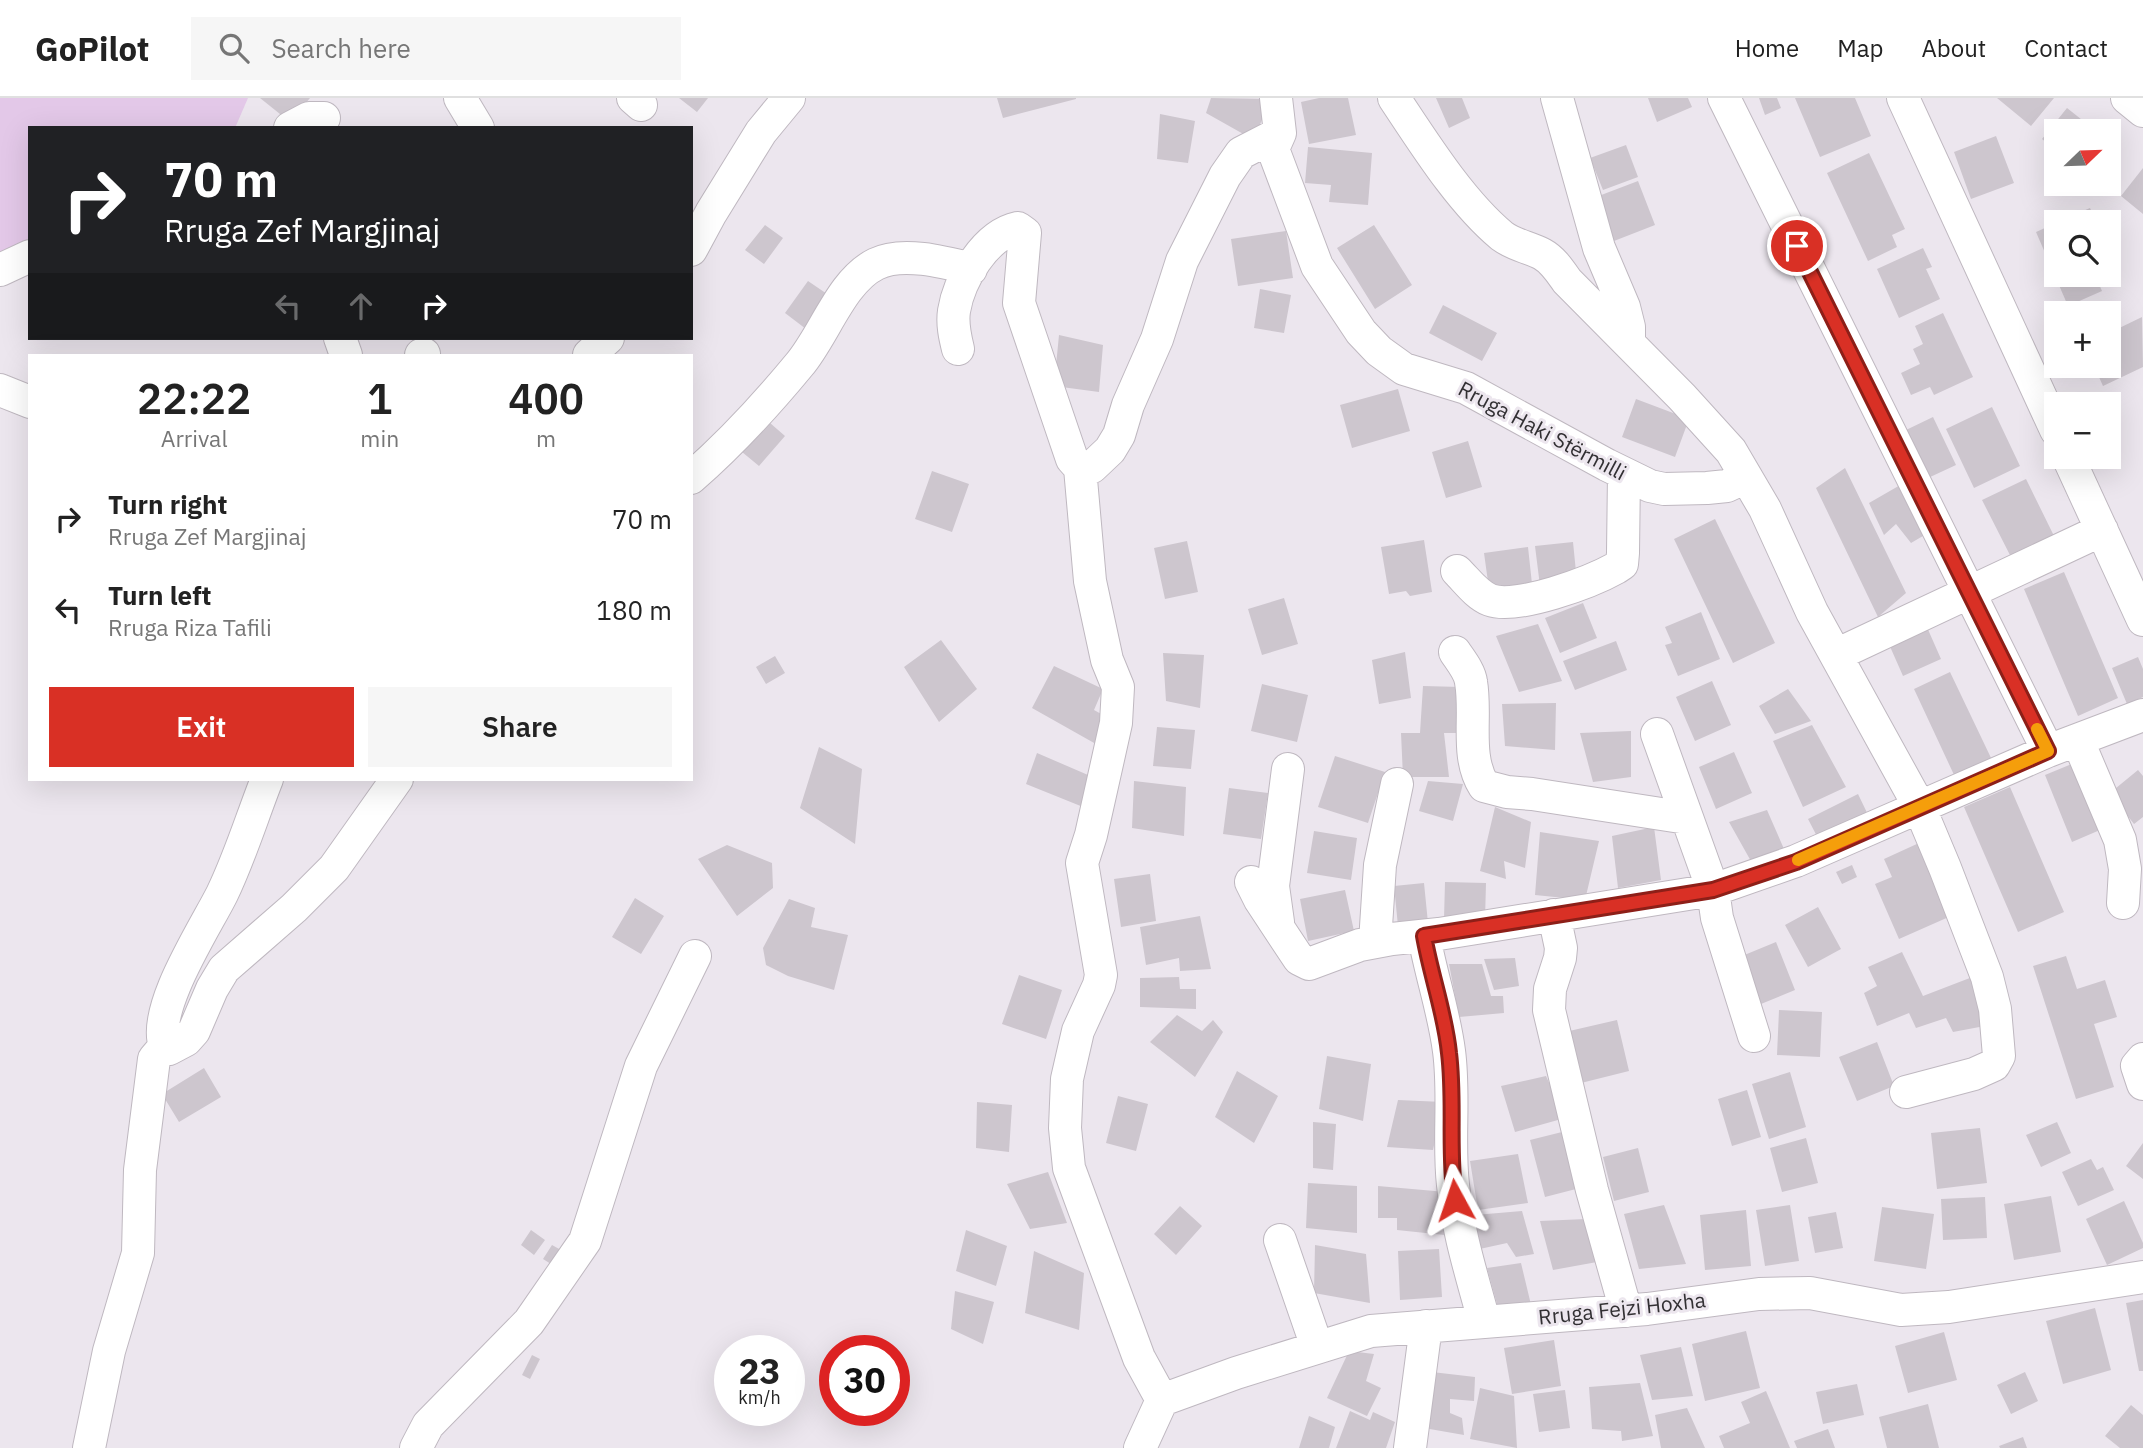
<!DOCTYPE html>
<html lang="en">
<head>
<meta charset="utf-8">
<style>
	:root { --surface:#fff; --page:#f6f6f6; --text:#222; --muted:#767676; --line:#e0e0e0; --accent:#d93025 }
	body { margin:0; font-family:"IBM Plex Sans",sans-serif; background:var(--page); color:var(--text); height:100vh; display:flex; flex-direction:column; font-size:26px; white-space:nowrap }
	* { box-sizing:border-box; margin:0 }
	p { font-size:23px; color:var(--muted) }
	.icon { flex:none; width:38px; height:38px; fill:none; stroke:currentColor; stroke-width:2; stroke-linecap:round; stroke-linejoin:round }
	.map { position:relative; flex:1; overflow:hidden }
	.details { position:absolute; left:28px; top:256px; width:665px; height:427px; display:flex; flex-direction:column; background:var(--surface); border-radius:0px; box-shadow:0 7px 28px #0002 }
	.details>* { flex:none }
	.top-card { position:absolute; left:28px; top:28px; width:665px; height:214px; border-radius:0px; box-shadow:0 7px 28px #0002; background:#202124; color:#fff; overflow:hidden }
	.needle { width:46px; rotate:67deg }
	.buttons { position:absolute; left:2044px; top:21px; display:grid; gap:14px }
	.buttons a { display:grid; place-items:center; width:77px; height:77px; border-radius:0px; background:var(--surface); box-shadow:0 7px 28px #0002; font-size:35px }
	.speed { position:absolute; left:714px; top:1237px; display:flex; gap:14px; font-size:35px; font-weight:700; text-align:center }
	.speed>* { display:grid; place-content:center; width:91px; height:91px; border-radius:50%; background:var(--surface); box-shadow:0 7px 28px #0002; line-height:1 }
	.speed small { font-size:18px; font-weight:400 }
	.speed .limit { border:10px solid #d22; background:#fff; color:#111 }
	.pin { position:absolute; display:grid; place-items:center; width:60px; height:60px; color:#fff; margin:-30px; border:4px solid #fff; border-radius:50%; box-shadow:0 2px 7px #0007 }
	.me { position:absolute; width:77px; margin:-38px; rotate:355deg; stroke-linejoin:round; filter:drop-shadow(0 0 5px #0008) }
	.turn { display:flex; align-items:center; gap:24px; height:147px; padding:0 21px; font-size:32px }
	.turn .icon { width:91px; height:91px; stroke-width:2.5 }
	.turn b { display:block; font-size:49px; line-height:60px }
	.lanes { display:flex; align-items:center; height:66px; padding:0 21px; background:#0003; justify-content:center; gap:35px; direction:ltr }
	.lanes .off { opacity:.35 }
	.eta { display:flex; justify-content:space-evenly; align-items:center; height:119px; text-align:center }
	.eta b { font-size:42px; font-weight:600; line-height:49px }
	.primary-button { display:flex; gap:14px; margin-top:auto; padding:14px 21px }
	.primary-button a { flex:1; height:80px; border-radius:0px; background:var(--accent); color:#fff; font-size:28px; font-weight:600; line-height:80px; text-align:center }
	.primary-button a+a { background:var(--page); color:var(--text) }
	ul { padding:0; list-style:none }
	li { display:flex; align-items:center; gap:21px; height:91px; padding:0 21px }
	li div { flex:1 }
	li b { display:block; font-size:26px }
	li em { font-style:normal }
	header { display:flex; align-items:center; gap:42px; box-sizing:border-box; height:98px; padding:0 35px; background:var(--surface); border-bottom:2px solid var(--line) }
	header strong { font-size:33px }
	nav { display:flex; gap:38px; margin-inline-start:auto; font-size:24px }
	.search { width:490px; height:63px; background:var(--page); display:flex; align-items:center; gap:18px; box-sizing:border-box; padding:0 24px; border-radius:0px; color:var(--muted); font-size:26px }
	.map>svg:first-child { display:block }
	.green { fill:#e3c8e8 }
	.building { fill:#cdc6ce }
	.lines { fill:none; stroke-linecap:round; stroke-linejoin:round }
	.minor-casing { stroke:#bfb8c0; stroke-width:34 }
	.minor { stroke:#fff; stroke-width:32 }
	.route-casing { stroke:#8d1f18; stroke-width:18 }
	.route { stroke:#d93025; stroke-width:12 }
	.slow { stroke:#f59e0b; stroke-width:12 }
	.labels { text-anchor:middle; stroke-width:6; stroke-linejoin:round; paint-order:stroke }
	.street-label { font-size:21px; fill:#323033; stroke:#ece6ee }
</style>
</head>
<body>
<header>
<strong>GoPilot</strong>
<div class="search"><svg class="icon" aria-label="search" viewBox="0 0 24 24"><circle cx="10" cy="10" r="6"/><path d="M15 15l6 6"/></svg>Search here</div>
<nav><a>Home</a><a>Map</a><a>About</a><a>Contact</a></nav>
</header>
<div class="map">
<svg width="2143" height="1350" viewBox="0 0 2143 1350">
	<rect width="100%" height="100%" fill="#ece6ee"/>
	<path class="green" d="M0,0H248L235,30H30V148L0,162Z"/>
	<path class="building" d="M260,0H310L290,24Z
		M679,0H708L697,14Z
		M997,0H1076V1L1003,20Z
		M1211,0L1270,1L1254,42L1206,15Z
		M1319,0H1348L1356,37L1309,46L1301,4Z
		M1436,0H1462L1470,20L1449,30Z
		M1648,0H1688L1692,9L1657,24Z
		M1759,0H1777L1781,10L1765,17Z
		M1795,0H1855L1871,38L1820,59Z
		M1997,0H2054L2031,28Z
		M2067,10L2096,33H2056V52L2042,41Z
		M1160,16L1195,23L1188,65L1157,61Z
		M1996,38L2014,85L1971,101L1954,54Z
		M2109,44L2116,50L2109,59Z
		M1626,47L1638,79L1603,92L1590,60Z
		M1308,49L1372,55L1368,107L1329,104L1331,87L1305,85Z
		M1869,55L1905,131L1892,137L1897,149L1868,163L1827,75Z
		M2143,70V116L2121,98Z
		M1638,83L1655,127L1614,143L1596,99Z
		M2090,110L2096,124H2058Z
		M2056,125V177H2095L2102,193L2068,208L2036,134Z
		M765,127L783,140L764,166L745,152Z
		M1374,127L1412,187L1375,211L1337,150Z
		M1286,133L1293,180L1238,188L1231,141Z
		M1923,150L1932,169L1926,171L1940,201L1899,220L1877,171Z
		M808,183L830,198L806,231L785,215Z
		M1260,191L1291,197L1284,235L1254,230Z
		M1443,207L1497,235L1482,263L1429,235Z
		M1943,215L1973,279L1934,297L1930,289L1911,297L1901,275L1920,266L1913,251L1923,246L1915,228Z
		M2142,219L2143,269L2103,288L2094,268H2109V235Z
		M1059,237L1103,247L1099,294L1054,288Z
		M1398,291L1410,333L1352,350L1340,307Z
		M1636,301L1689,321L1675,359L1622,339Z
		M1992,309L2020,368L1974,390L1946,331Z
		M762,318L785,338L759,368L736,349Z
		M1933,319L1956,367L1928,380L1906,332Z
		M1468,343L1482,389L1446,400L1432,354Z
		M1845,370L1906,495L1878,519L1816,390Z
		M932,373L969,386L952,434L915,421Z
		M2026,381L2055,440L2012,461L1982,402Z
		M1902,386L1928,435L1911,445L1896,426L1884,437L1869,405Z
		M1715,421L1775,545L1733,565L1674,441Z
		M1424,442L1432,494L1410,498L1406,493L1389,496L1381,449Z
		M1187,443L1198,494L1165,501L1154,450Z
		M1573,444L1577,484L1540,488L1535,448Z
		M1528,449L1532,486L1489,491L1484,455Z
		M2064,474L2118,600L2078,618L2024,491Z
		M1284,500L1298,546L1262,557L1248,511Z
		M1583,505L1597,540L1560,555L1545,520Z
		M1701,514L1720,561L1678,578L1665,547L1672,545L1665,529Z
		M1538,526L1562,583L1519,594L1496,538Z
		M1926,527L1941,561L1903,578L1888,544Z
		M941,542L977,591L939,624L904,569Z
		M1616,543L1627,572L1575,592L1563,563Z
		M1405,554L1411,600L1379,606L1372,562Z
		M1163,555L1204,557L1200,610L1166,603Z
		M775,558L785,575L766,586L756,569Z
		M2138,559L2143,571V599L2127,606L2112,570Z
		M1054,568L1103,591L1094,612L1112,622L1103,650L1032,610Z
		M1950,574L1992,662L1955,679L1914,591Z
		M1712,583L1731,627L1695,643L1676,599Z
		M1262,586L1308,597L1297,644L1251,633Z
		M1423,588L1461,589L1469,635H1444L1449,679H1403L1401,635H1420Z
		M1788,591L1811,623L1775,636L1759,608Z
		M1556,605L1555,652L1505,648L1502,606Z
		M1812,627L1846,689L1803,709L1773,643Z
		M1157,629L1195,632L1191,671L1153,668Z
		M1631,633V679L1593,684L1580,635Z
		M819,649L862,671L855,746L800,710Z
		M1734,654L1752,695L1716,711L1699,669Z
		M1037,655L1095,680L1093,713L1026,686Z
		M1335,658L1385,674L1368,725L1318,709Z
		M2079,663L2107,729L2072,744L2045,677Z
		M2138,672L2143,678V719L2134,726L2110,695Z
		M1134,683L1186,689L1184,738L1132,730Z
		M1428,683L1463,686L1453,723L1419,713Z
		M2010,689L2064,814L2018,834L1964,709Z
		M1229,690L1268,695L1261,741L1223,736Z
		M1858,696L1871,723L1822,748L1808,721Z
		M1495,709L1531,724L1525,770L1504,763L1506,781L1480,773Z
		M1767,712L1784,751L1752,765L1729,724Z
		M1654,729L1661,782L1618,790L1612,738Z
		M1314,733L1357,740L1351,782L1307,775Z
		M1540,734L1599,743L1585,802L1535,797Z
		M1919,745L1951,818L1899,841L1875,786L1892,779L1884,761Z
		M727,747L772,765L773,790L737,818L698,761Z
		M1852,767L1857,779L1842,786L1836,774Z
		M1150,776L1156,823L1121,829L1114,781Z
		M1445,784L1486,785L1485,822L1444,821Z
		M1424,785L1428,825L1398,828L1394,788Z
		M1345,792L1354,833L1308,843L1300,801Z
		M635,800L664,818L641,856L612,839Z
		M789,801L815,810L811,829L848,837L834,892L788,878L766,867L763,850Z
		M1818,809L1841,851L1808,869L1785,827Z
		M1200,818L1211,871L1180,873L1179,860L1146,867L1140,829Z
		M1776,844L1795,892L1761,906L1742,858Z
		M1902,854L1923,898L1975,878L1990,927L1953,934L1946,920L1916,930L1909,915L1877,928L1864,895L1877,888L1868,869Z
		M2066,858L2077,891L2105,882L2117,919L2094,926L2114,989L2076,1001L2033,868Z
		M1515,860L1519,888L1494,892L1484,861Z
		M1449,866H1482L1491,898H1503L1504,915L1459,919Z
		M1019,877L1062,892L1046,941L1002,926Z
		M1179,879L1180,891H1196V911L1140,909V880Z
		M1779,912L1822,914L1820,959L1777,957Z
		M1177,917L1202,933L1213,922L1223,934L1195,979L1150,944Z
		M1617,922L1629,973L1577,986L1565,934Z
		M1877,944L1894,988L1857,1003L1839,959Z
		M1327,958L1371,966L1363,1023L1319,1011Z
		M204,970L221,999L179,1024L162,996Z
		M1237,973L1278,998L1254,1045L1215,1019Z
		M1790,974L1806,1029L1769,1041L1752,986Z
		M1546,978L1565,1020L1515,1034L1501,988Z
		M1747,992L1761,1039L1732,1048L1718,1001Z
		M1118,998L1148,1006L1136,1053L1106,1045Z
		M1398,1002L1443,1004L1433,1052L1387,1049Z
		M977,1004L1012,1007L1009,1054L976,1050Z
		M1313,1024L1336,1026L1333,1072L1313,1070Z
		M2057,1024L2071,1055L2041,1069L2026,1037Z
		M1980,1030L1987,1085L1937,1091L1931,1035Z
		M1562,1034L1576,1091L1545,1099L1530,1042Z
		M1806,1040L1818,1085L1782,1094L1770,1050Z
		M2143,1045V1081L2126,1068Z
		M1638,1050L1649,1094L1614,1103L1603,1059Z
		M1518,1056L1528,1105L1478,1112L1470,1063Z
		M2091,1061L2097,1072L2103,1069L2114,1092L2078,1108L2062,1074Z
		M1048,1074L1067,1125L1030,1131L1007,1086Z
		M1308,1085L1357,1088V1135L1306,1130Z
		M1378,1088L1446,1094L1454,1138L1397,1132V1120H1378Z
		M2051,1098L2061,1154L2014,1162L2004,1106Z
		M1985,1099L1987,1140L1943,1142L1941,1101Z
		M2124,1103L2143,1145V1150L2107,1167L2086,1121Z
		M1664,1107L1686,1166L1639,1171L1624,1116Z
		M1790,1107L1799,1163L1765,1168L1756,1112Z
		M1180,1108L1202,1128L1176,1157L1154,1136Z
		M1882,1109L1934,1116L1926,1171L1874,1163Z
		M1746,1112L1751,1168L1705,1172L1700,1117Z
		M1522,1113L1534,1156L1516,1159L1507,1145L1475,1152V1117Z
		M1836,1114L1843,1150L1815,1155L1808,1119Z
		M1586,1121L1597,1164L1553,1172L1540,1123Z
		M531,1132L545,1142L534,1157L521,1147Z
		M966,1132L1007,1148L996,1188L956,1173Z
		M552,1147L561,1152L551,1166L543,1161Z
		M1315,1147L1366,1156L1370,1205L1314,1195Z
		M1439,1151L1442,1199L1400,1202L1398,1153Z
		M1034,1153L1084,1175L1079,1232L1025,1215Z
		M1521,1165L1532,1211L1499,1213L1487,1170Z
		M955,1193L994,1204L983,1246L951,1231Z
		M2143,1202V1273H2139L2126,1205Z
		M2095,1210L2111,1272L2063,1286L2046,1223Z
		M1746,1233L1760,1290L1705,1303L1692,1246Z
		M1944,1234L1957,1282L1908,1295L1895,1248Z
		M1554,1242L1561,1288L1512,1296L1504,1250Z
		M1681,1249L1693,1298L1652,1302L1640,1257Z
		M1349,1253L1374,1256L1366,1283L1381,1290L1367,1318L1327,1300Z
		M532,1257L540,1261L530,1281L522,1277Z
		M1432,1274L1475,1279L1474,1303L1450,1301V1315L1462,1320L1464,1337L1424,1330Z
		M2025,1274L2038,1303L2011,1316L1997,1287Z
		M1640,1285L1653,1338L1622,1343L1621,1333L1592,1331L1589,1289Z
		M1857,1286L1864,1317L1823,1326L1816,1294Z
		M1480,1290L1514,1298L1517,1350L1470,1341Z
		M1565,1292L1570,1330L1539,1334L1533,1296Z
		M1766,1293L1790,1350H1724L1719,1338L1750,1325L1741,1304Z
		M1928,1306L1939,1350H1887L1879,1319Z
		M2131,1307L2143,1317V1350H2120L2105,1338Z
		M1687,1310L1705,1350H1661L1655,1317Z
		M1350,1313L1370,1322L1373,1314L1395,1324L1386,1350H1336Z
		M1309,1318L1335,1329L1329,1350H1299Z
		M1828,1331L1835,1350H1797L1794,1343Z
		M2023,1339L2027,1350H2000L1999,1348Z"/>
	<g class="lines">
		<g class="minor-casing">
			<path id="minor" d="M460,0L478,30
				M633,0L641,7
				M1276,0L1280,35L1273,51L1317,168L1361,234L1379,253L1404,271L1466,290L1607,367L1650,388L1664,391L1707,390L1727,388L1746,379
				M1394,0C1424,45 1460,103 1502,138C1514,147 1528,149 1542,156C1553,162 1560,173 1567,183L1682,299L1731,353L1765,411L1812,514L1919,708L1945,770L1987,879L1995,911L1999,958L1994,967L1974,976L1906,994
				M1557,0L1599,150L1624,209L1629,229V245
				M1724,0L2048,653
				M1903,0L2056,332
				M2127,0L2143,13
				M290,30L309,20H324
				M691,152L711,115L761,34L789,0
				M0,172L30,158
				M340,240L346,257
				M958,251C955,239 952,226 954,213C959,182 985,137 1018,130L1025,135L1019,205L1072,361L1080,370L1090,483L1107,562L1118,589L1116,625L1108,661L1091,737L1082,765L1101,877L1099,887L1078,933L1067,981L1065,1030L1069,1070L1139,1260L1162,1302
				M421,257L424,256
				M589,257L608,240
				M0,292L30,304
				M2068,359L2143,522
				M1080,370L1092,369L1110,352L1119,337L1128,307L1157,241L1182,163L1225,78L1241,55L1280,35
				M691,380C730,346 766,307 799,267C824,238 841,183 876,166C902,153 944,164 971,171
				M1457,473C1467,483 1477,497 1490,502C1517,512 1591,484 1616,470L1622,466L1623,455L1624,376
				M1455,554C1461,563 1470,574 1471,584C1477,618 1465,658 1484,688L1507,694L1532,696L1687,720
				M1836,557L2102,432
				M1657,636L1713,792L1717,820L1754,938
				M2078,643L2120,742L2125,771L2123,805
				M1251,784L1260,802L1299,861L1309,866L1360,847L1392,841L1439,836L1713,792L1796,763L2048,653L2143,617
				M1554,817L1561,850L1560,860L1550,891L1549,912L1592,1092L1626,1213
				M1278,824L1273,788L1288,671
				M1424,838C1431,877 1444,914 1449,953C1455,998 1448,1043 1453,1087C1458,1135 1472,1178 1484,1223
				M1375,844L1380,767L1397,686
				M165,948L169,951L186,942L194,933L212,891L224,871L294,810L334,770L397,681
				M165,948C151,912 205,830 222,796C240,759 252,719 267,681
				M2143,961L2137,968L2143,986
				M1280,1142L1317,1249
				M89,1350L109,1253L138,1155L140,1072L154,961L165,948
				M416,1350L428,1327L529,1224L585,1143L641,968L695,858
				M1140,1350L1162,1302L1236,1275L1371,1233L1647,1211L1759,1196L1810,1195L1901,1212L1949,1209L2143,1179
				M1410,1350L1426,1228"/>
		</g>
		<use href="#minor" class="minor"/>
	</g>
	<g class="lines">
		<g class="route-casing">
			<path id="route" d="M1455,1102C1448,1053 1455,1004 1449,955C1445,915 1431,878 1424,838L1713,792L1796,764L2048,653L1797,148"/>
		</g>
		<use href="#route" class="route"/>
		<path class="slow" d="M1798,762L2048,653L2037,631"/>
	</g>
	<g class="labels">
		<g class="street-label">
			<text transform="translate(1542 333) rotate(28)" y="7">Rruga Haki Stërmilli</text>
			<text transform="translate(1622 1211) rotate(-6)" y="7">Rruga Fejzi Hoxha</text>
		</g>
	</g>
</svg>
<div class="buttons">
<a><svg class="needle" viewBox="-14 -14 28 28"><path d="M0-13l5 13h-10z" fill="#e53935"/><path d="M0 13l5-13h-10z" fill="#767676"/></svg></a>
<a><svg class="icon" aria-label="search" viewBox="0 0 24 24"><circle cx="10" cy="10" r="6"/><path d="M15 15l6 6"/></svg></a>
<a>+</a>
<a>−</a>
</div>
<div class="speed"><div>23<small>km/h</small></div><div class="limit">30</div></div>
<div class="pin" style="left:1797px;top:148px;background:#d93025"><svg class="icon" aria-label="arrive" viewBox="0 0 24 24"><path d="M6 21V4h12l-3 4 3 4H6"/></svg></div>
<svg class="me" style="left:1455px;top:1102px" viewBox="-20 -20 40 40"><path d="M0-17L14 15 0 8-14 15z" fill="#d93025" stroke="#fff" stroke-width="4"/></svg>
<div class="top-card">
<div class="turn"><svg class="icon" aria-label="right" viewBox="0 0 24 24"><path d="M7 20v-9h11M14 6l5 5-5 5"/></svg><div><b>70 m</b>Rruga Zef Margjinaj</div></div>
<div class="lanes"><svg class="icon off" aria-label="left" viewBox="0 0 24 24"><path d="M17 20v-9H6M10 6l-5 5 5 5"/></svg><svg class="icon off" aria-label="ahead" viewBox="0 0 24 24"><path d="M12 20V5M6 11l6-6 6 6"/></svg><svg class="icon" aria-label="right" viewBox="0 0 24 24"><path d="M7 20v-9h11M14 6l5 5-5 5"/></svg></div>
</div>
<section class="details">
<div class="eta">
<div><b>22:22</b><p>Arrival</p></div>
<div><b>1</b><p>min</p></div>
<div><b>400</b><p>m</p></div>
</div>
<ul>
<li><svg class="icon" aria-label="right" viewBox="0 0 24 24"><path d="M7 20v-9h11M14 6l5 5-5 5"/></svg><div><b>Turn right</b><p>Rruga Zef Margjinaj</p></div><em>70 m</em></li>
<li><svg class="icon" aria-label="left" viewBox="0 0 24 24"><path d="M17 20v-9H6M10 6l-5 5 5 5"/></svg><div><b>Turn left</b><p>Rruga Riza Tafili</p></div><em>180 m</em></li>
</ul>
<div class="primary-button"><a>Exit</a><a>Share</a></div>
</section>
</div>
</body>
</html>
